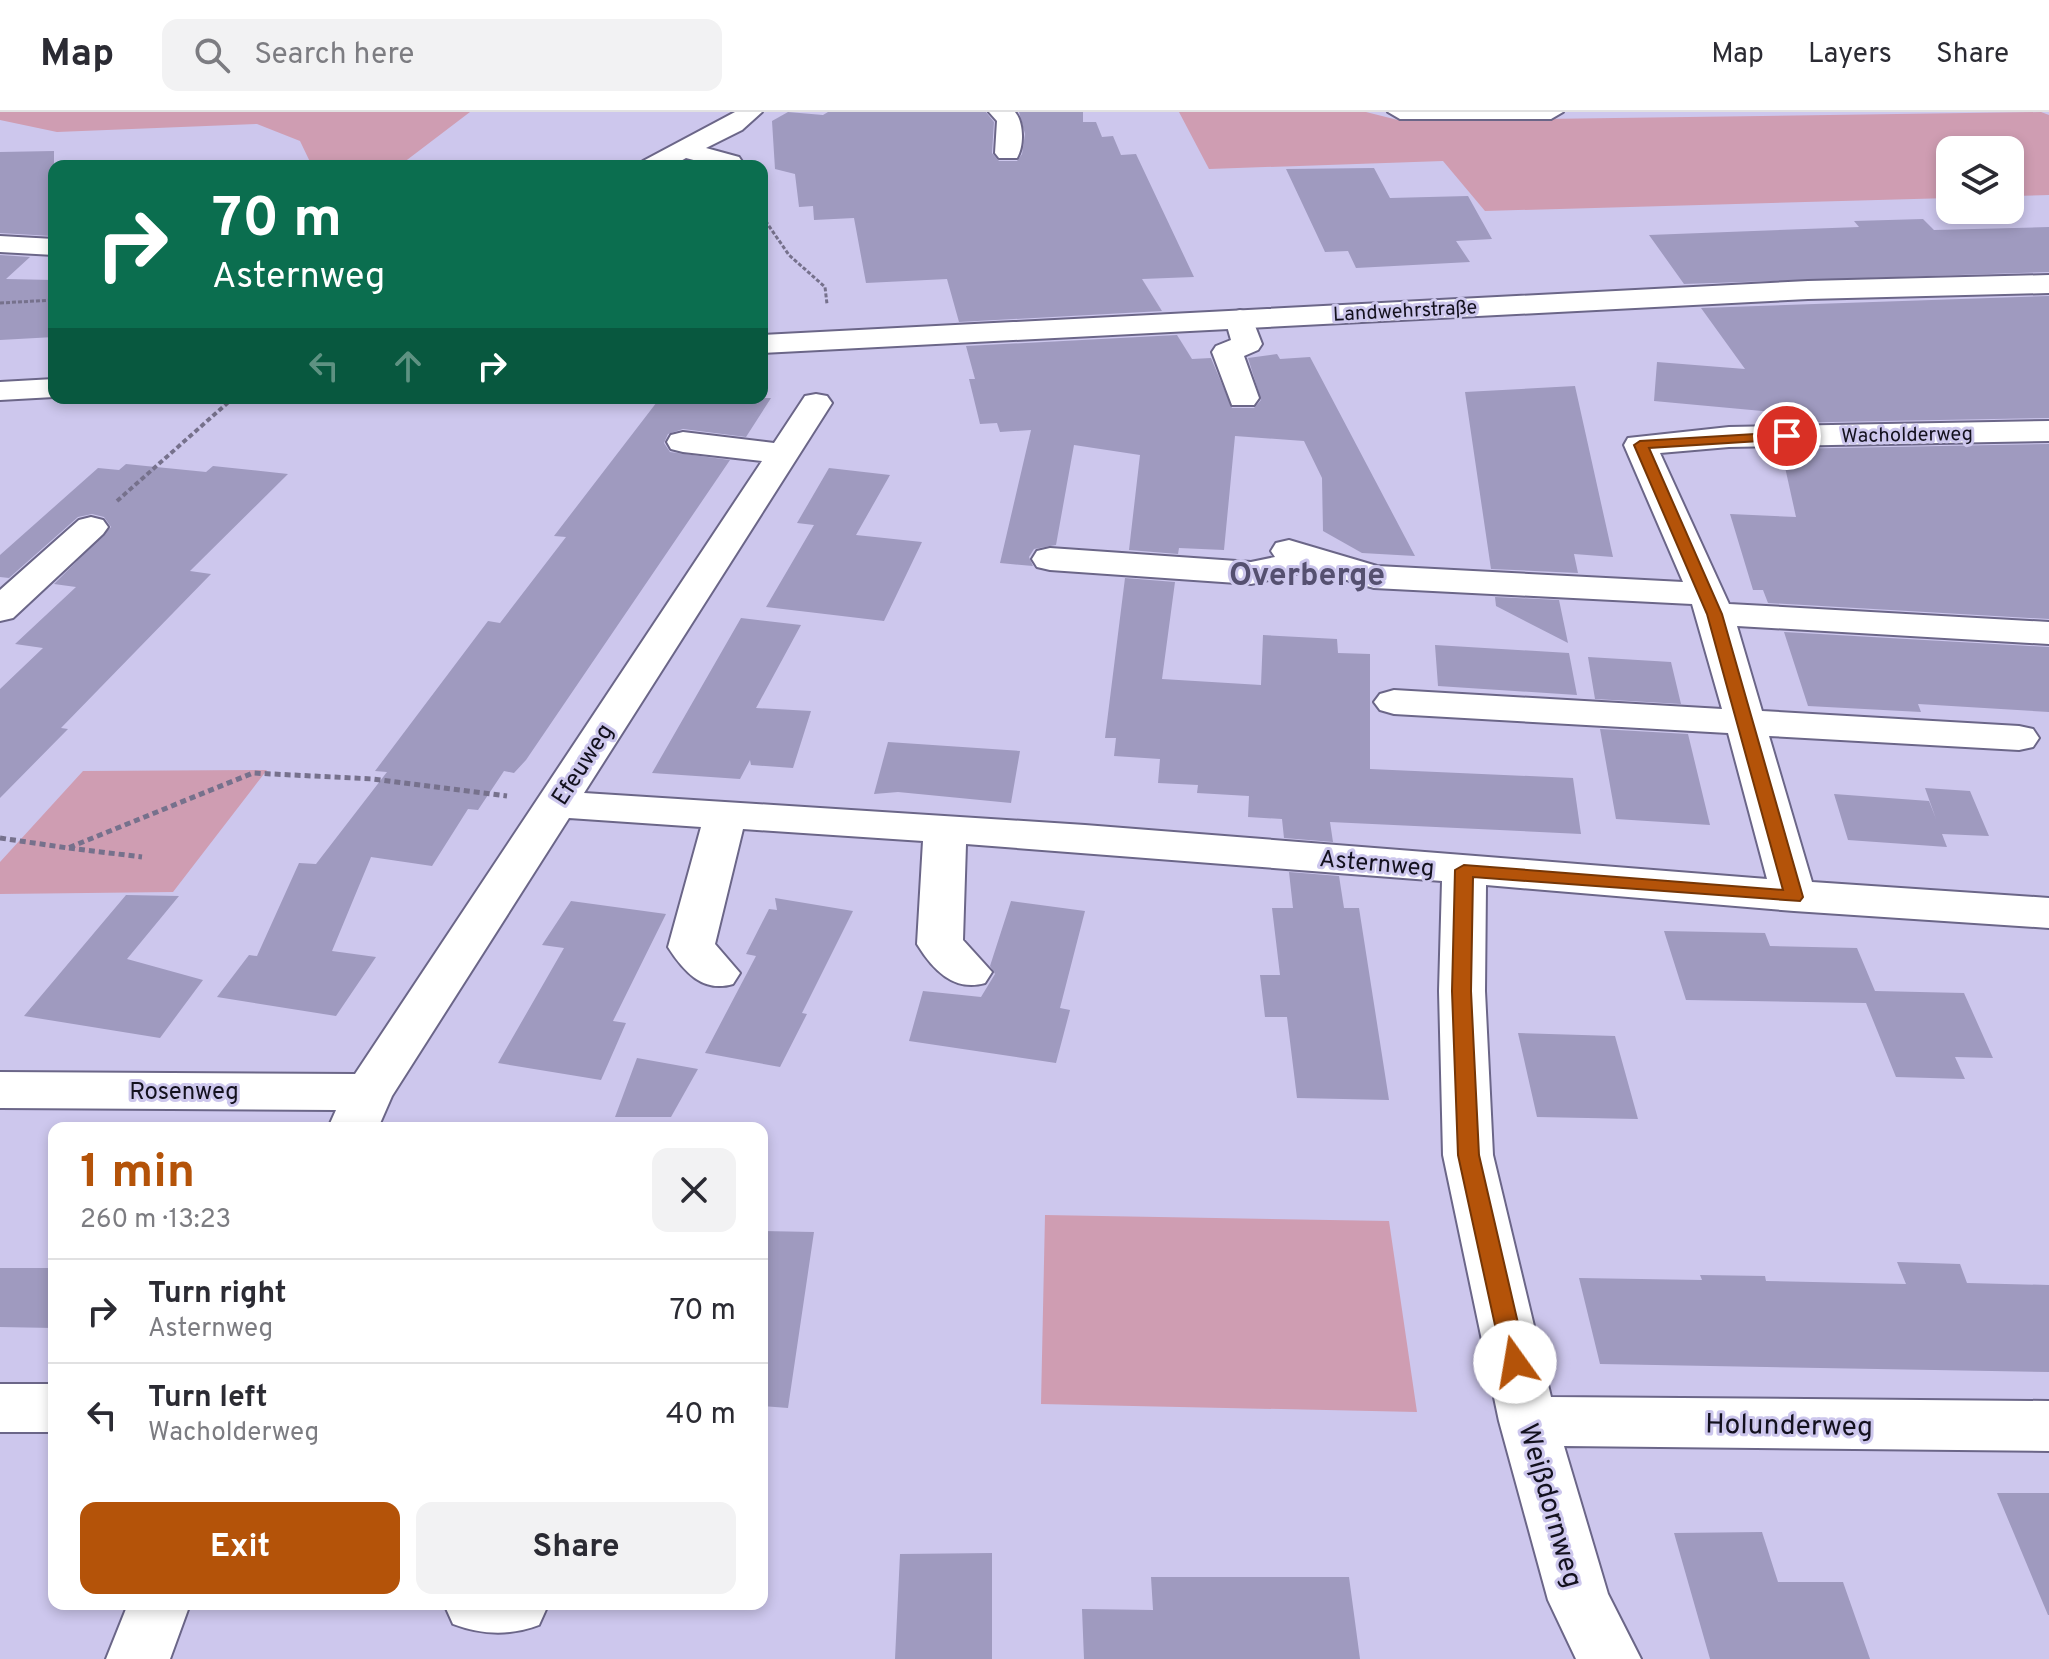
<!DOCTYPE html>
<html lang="en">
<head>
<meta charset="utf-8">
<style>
	:root { --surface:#fff; --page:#f2f2f3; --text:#2b2b33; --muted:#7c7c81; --line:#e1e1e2; --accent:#b45309 }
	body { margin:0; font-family:Overpass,sans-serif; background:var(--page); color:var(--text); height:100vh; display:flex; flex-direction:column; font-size:30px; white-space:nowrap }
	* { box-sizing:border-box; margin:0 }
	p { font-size:26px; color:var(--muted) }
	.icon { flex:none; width:44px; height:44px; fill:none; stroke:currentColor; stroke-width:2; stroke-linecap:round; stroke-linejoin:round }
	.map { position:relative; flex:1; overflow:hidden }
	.sheet { position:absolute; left:48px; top:1010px; width:720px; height:488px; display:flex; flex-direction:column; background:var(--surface); border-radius:16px; box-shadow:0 4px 12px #0003 }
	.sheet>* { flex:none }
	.banner { position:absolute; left:48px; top:48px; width:720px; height:244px; border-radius:16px; box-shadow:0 4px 12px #0003; background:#0b6e4f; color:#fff; overflow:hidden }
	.fabs { position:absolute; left:1936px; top:24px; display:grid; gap:16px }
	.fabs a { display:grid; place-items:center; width:88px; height:88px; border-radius:16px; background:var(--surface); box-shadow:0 4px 12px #0003; font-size:40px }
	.pin { position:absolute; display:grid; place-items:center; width:68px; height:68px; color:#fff; margin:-34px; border:4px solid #fff; border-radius:50%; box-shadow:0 2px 8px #0007 }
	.me { position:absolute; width:88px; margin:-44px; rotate:347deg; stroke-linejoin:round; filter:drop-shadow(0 0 6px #0008) }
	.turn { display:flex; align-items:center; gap:28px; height:168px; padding:0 32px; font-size:36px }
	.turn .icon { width:104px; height:104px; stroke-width:2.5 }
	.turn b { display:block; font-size:56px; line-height:68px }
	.lanes { display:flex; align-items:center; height:76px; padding:0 32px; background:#0003; justify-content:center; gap:40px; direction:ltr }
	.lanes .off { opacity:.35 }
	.round { display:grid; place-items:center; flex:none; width:84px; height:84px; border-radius:16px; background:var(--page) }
	.head { display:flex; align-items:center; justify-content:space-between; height:136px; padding:0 32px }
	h1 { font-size:48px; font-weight:700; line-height:60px; color:var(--accent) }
	.cta { display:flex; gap:16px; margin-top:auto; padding:16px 32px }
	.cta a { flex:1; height:92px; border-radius:16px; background:var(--accent); color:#fff; font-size:32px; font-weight:700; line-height:92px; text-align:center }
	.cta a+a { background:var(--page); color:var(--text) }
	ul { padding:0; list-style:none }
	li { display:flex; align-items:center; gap:24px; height:104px; padding:0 32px; border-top:2px solid var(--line) }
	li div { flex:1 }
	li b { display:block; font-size:30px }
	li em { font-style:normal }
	header { display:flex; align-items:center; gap:48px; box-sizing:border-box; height:112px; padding:0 40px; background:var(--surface); border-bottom:2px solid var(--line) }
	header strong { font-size:38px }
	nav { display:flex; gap:44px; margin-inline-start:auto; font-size:28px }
	.search { width:560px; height:72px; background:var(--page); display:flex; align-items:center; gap:20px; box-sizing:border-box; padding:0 28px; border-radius:16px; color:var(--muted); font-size:30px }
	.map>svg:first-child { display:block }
	.green { fill:#cf9db2 }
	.building { fill:#9f9abf }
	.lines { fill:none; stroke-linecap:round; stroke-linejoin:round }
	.minor-casing { stroke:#6b6688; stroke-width:4 }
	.major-casing { stroke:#6b6688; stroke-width:4 }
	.path-far2 { stroke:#76718c; stroke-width:3; stroke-dasharray:4 2; stroke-linecap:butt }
	.path-far1 { stroke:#76718c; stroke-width:4; stroke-dasharray:5 3; stroke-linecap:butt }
	.path { stroke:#76718c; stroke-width:5; stroke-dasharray:6 4; stroke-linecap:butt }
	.minor { fill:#fff; fill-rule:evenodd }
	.major { fill:#fff; fill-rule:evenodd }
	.route { fill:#b45309; stroke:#753606; stroke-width:2 }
	.labels { text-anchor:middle; stroke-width:6; stroke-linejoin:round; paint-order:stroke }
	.far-street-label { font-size:20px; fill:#13111e; stroke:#cdc7ed }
	.street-label { font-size:24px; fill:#13111e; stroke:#cdc7ed }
	.near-street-label { font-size:28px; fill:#13111e; stroke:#cdc7ed }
	.district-label { font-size:32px; font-weight:bold; fill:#555070; stroke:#cdc7ed }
</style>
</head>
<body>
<header>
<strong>Map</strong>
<div class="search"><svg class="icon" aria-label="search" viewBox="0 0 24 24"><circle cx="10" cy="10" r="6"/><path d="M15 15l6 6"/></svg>Search here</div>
<nav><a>Map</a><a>Layers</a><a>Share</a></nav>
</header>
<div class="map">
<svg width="2049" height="1547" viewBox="0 0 2049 1547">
	<rect width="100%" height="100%" fill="#cdc7ed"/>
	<path class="green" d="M0,0H470L399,54H312L300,29L257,12L57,20L0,8Z
		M1179,0H1366L1402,9L2041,0L2049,3V83L2010,84V38H1950V86L1485,99L1443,49L1209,57Z
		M267,658L173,780L0,782V750L83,659Z
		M1045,1103L1389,1109L1417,1300L1041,1292Z"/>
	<path class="building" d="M788,0L823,3L828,0H986L994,10L992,41L999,49H1017L1022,42L1025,22L1019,0H1083V10H1096L1102,25L1113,24L1121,43L1136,42L1194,165L1142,167L1162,199L959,210L947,167L866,171L854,106L814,108L813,94L799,95L795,62L775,57L772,9Z
		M54,39V121L51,124L0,121V40Z
		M1374,56L1390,86L1468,84L1492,127L1456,129L1470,150L1356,156L1348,139L1325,140L1286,57Z
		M1923,107L1934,118L2049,115V160L1684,172L1649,123L1859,115L1854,109Z
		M0,143L30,145L6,167L54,168V225L0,228Z
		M2049,184V306L1776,311L1773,300L1654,289L1657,250L1745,257L1701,196Z
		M1177,223L1192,247L1211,246L1232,296H1254L1261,288L1248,246L1277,242L1280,247L1310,245L1415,444L1362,441L1323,419L1322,366L1304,329L1235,324L1224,438L1179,436L1178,442L1129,438L1140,343L1074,333L1056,433L1034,437L1029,445L1033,454L1000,451L1031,318L1000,320L997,311L980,312L969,267H975L966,234Z
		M1575,274L1613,445L1574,442L1578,461L1491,457L1465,280Z
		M660,286H771L746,325L683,317L668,322L664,331L670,340L730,348L526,648L514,661L504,659L478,698L468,697L432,754L371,745L332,839L376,845L336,904L217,885L249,843L257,844L299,751L316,752L387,660L375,659L488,509L500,511L566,425L554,424Z
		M2049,332V507L1768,491L1763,478H1753L1730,402L1796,405L1781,337Z
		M126,352L206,360L213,354L288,362L190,459L211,462L61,616L68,617L0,686V577L43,536L15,532L76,475L54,472L111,415L104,405L92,402L78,405L9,466L0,465V443L98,356L119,358Z
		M829,356L890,363L856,423L922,430L884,509L766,495L814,413L797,411Z
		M1125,466L1175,470L1162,567L1261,573L1263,523L1337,527L1338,541L1370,542V657L1573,666L1581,722L1330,710L1333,730L1284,726L1282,707L1248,705L1249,684L1197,681L1198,673L1158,671L1160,647L1114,644L1116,626H1105Z
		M1495,485L1559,488L1568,531L1496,494Z
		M741,506L801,513L756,596L811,599L793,656L751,653L750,648L740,667L652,661Z
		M1784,520L2049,535V600L1918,592L1921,600L1808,594Z
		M1435,533L1569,541L1577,583L1438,574Z
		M1588,545L1671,550L1681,592L1595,587Z
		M1600,617L1688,622L1710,713L1616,707Z
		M888,630L1020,639L1011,691L898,680L874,682Z
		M1925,676L1970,679L1989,724L1942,722L1947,735L1848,728L1834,682L1929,689L1936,707Z
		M1289,760L1339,764L1344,796H1359L1389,988L1297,986L1287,905H1265L1260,863H1280L1272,796H1293Z
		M126,783L179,784L127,847L203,868L160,926L24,904Z
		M775,786L853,799L802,901L807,902L780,955L705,941L756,844L746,842L769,797L777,798Z
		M571,789L666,802L613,909L626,911L601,968L498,951L564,836L542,833Z
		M1011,789L1085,799L1060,896L1070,898L1056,951L909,929L923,879L981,885L995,862L990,854Z
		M1664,819L1765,821L1770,834L1857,836L1875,879L1964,881L1993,946L1955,945L1965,967L1896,965L1866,891L1686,888Z
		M1518,921L1615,924L1638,1007L1537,1005Z
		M637,946L698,957L671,1005H615Z
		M762,1119L814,1120L788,1296L762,1294Z
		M1897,1150L1960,1152L1967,1171L2049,1173V1260L1600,1252L1579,1166L1702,1168L1700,1163L1765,1164L1766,1169L1906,1172Z
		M0,1156H54V1216L0,1215Z
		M1997,1381H2049V1503H2048Z
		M1762,1420L1778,1470H1843L1870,1547H1710L1674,1421Z
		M992,1441V1547H895L900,1442Z
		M1151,1465H1349L1360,1547H1084L1082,1497L1153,1498Z"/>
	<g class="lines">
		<g class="minor-casing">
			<path id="minor" d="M735,0H762L742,18L706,36L739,45L745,54H716L686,46L672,54H639L643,49Z
				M989,0H1015C1024,11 1024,34 1017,46H999L995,41L997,9Z
				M1388,0H1563L1551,7H1400Z
				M0,124L54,127V143L0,140Z
				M1240,198L1250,201L1262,232L1258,238L1244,244L1259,286L1254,293H1232L1212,240L1216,234L1231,228L1225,207L1230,201Z
				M816,282L827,284L832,291L584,681L1085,713L1767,767L1728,621L1394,602L1380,598L1374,590L1380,582L1394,578L1722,597L1692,492L1374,476L1313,458L1251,472L1050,458L1037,455L1032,447L1037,439L1050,436L1251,450L1275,445L1271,439L1276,431L1289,428L1377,454L1683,470L1624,333L1628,326L1729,315L2049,309V329L1729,335L1660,341L1729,492L2049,510V532L1737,514L1762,599L2019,614L2033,617L2039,626L2033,635L2019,638L1769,624L1812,770L2049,786V816L1794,799L1486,773L1485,879L1493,1043L1551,1285L2049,1289V1339L1564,1334L1608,1482L1641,1547H1576L1548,1488L1499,1309L1443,1043L1439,879L1442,769L966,732L963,828L992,860L985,871C954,880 933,858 917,832L923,729L743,717L715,832L740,861L733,872C703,881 684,860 668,835L701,715L569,706L392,984L378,1016H328L336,998L0,996V960L355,962L762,349L683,340L671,337L667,330L671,323L683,320L774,331L805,284Z
				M91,405L103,408L108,415L103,422L13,506L0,509V478L79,408Z
				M0,1272H54V1320H0Z
				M128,1492H190L170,1547H106Z
				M444,1492H548V1493L539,1513C510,1524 482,1523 453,1512Z"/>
		</g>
		<g class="major-casing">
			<path id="major" d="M2049,163V181L1808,187L762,241V223L1808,169Z
				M54,267V285L0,288V270Z"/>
		</g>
		<path class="path-far2" d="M762,104L789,143L825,175L827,192
			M0,191L54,188"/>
		<path class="path-far1" d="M117,389L233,286"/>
		<path class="path" d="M0,726L68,736L253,661L373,667L507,684
			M69,736L142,745"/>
		<use href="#minor" class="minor"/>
		<use href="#major" class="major"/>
	</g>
	<path class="route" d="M1787,320L1794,324L1792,327L1649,336L1722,502L1803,785L1800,789L1473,765L1471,879L1479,1043L1527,1250L1523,1257L1515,1260L1507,1257L1503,1250L1458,1043L1452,879L1455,758L1464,753L1783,778L1707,502L1634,333L1640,329Z"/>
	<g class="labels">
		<g class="far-street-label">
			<text transform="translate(1405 198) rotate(-3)" y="7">Landwehrstraße</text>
			<text transform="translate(1907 322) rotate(-1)" y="7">Wacholderweg</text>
		</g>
		<g class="street-label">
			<text transform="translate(582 652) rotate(-57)" y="8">Efeuweg</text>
			<text transform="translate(1377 751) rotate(5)" y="8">Asternweg</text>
			<text x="184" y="987">Rosenweg</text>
		</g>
		<g class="near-street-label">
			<text transform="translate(1789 1312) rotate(1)" y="10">Holunderweg</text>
			<text transform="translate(1552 1393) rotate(74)" y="10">Weißdornweg</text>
		</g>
		<g class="district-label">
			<text x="1307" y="473">Overberge</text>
		</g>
	</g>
</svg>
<div class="fabs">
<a><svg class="icon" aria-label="layers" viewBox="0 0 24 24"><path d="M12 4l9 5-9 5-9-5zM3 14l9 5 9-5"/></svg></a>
</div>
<div class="pin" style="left:1787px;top:324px;background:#d93025"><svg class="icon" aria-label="arrive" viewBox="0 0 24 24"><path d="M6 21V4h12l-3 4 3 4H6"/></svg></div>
<svg class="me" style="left:1515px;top:1250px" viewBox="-20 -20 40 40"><circle r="19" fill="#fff"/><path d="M0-13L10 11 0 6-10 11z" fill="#b45309"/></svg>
<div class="banner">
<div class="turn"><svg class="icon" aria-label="right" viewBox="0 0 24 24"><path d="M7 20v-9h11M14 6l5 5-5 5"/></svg><div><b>70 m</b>Asternweg</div></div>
<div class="lanes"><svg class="icon off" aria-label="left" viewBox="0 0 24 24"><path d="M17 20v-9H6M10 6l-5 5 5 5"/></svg><svg class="icon off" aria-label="ahead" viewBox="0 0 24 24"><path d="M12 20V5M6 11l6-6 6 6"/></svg><svg class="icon" aria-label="right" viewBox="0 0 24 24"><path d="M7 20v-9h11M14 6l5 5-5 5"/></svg></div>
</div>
<section class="sheet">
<div class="head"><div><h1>1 min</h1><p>260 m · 13:23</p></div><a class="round"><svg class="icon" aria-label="close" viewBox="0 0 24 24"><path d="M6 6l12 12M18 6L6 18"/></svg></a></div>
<ul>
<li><svg class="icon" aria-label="right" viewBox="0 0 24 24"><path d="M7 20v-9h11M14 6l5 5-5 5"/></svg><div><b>Turn right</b><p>Asternweg</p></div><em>70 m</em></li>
<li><svg class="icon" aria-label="left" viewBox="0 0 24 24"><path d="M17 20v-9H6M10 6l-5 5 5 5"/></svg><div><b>Turn left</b><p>Wacholderweg</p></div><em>40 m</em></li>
</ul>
<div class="cta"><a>Exit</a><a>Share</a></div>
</section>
</div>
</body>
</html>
